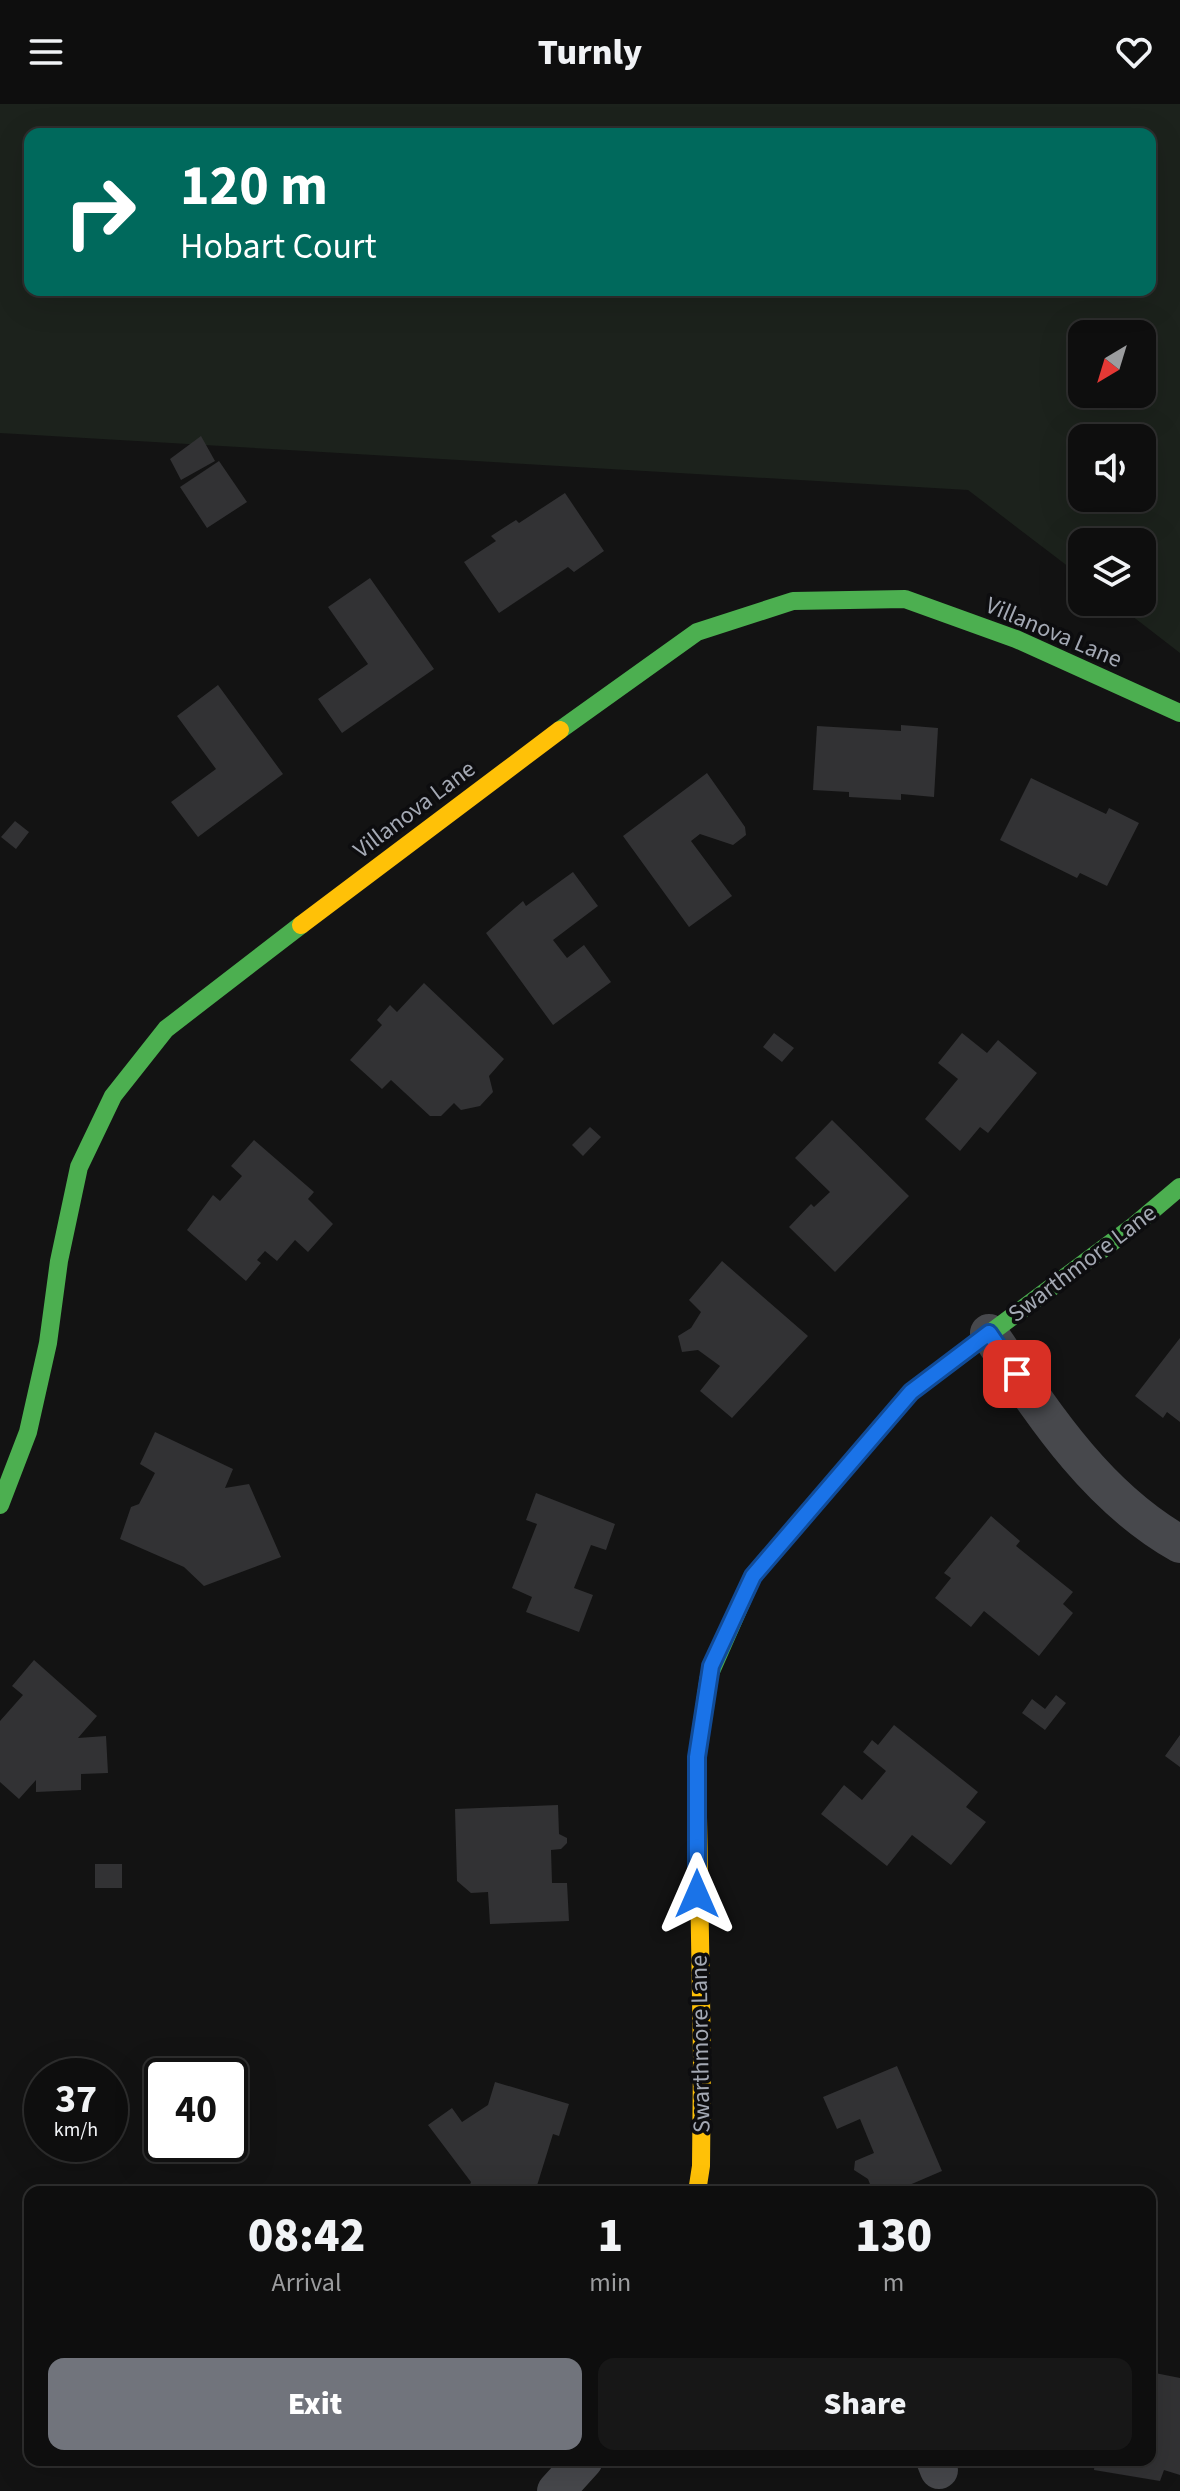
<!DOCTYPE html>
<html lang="en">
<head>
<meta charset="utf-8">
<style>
	:root { --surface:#0e0e0e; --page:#171717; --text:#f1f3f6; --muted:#9b9c9e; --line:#2e2e2e; --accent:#71747c }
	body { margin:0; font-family:"Source Sans 3",sans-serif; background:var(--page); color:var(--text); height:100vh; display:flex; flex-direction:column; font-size:30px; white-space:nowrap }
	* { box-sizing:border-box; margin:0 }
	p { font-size:26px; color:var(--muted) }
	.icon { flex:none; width:44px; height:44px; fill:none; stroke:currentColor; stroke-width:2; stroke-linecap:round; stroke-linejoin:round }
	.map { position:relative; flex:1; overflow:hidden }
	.details { position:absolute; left:24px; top:2082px; width:1132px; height:280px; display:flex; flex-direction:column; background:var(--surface); border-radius:16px; box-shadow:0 8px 32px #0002,0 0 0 2px var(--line) }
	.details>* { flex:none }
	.banner { position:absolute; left:24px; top:24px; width:1132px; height:168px; border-radius:16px; box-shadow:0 8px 32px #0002,0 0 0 2px var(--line); background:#00695c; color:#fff; overflow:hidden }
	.needle { width:52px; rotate:218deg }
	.tools { position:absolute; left:1068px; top:216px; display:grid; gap:16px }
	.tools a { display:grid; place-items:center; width:88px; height:88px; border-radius:16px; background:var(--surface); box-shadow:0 8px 32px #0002,0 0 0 2px var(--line); font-size:40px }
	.speed { position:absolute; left:24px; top:1954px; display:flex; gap:16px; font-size:40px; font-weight:700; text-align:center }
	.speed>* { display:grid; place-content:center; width:104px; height:104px; border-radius:50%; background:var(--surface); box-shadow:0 8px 32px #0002,0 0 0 2px var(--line); line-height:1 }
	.speed small { font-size:20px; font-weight:400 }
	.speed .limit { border:4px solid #111; border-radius:12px; background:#fff; color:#111 }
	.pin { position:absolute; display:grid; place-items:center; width:68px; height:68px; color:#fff; margin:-34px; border-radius:16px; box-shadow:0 4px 12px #0006 }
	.me { position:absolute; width:88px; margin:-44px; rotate:0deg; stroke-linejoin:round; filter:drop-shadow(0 0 6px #0008) }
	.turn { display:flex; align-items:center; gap:28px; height:168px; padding:0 24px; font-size:36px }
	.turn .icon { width:104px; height:104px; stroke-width:2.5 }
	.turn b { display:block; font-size:56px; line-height:68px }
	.eta { display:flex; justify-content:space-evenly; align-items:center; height:136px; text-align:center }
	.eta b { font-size:48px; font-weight:800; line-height:56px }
	.button { display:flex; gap:16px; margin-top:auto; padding:16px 24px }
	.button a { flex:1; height:92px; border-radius:16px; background:var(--accent); color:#fff; font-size:32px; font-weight:800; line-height:92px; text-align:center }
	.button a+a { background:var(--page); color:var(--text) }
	header { display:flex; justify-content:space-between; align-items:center; height:104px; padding:0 24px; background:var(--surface); font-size:36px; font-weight:800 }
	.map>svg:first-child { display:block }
	.green { fill:#1c221c; fill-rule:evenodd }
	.building { fill:#323234 }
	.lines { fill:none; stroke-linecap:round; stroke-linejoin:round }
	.street { stroke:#47484c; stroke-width:38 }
	.fast { stroke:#4caf50; stroke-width:18 }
	.slow { stroke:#ffc107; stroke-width:18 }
	.route-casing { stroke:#114b97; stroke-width:20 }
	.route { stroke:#1a73e8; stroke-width:14 }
	.labels { text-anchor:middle; stroke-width:7; stroke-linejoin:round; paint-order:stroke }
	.street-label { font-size:24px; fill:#a4a9b4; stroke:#0d0d0f }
</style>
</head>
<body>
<header><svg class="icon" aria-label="menu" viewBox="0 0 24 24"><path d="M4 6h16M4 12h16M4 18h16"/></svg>Turnly<svg class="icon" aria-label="heart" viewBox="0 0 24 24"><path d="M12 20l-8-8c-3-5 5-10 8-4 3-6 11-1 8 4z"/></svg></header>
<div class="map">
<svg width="1180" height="2387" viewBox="0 0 1180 2387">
	<rect width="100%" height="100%" fill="#131313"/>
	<path class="green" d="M0,0H1180V549L1114,498H1142V438H1082V473L968,386L0,329ZM30,30H1150V186H30ZM1082,230H1142V290H1082ZM1082,334H1142V394H1082Z"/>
	<path class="building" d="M201,332L215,357L181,376L170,355Z
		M219,357L247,398L207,424L180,383Z
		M565,389L604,447L574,468L568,463L499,509L464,458L496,437L491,432L516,416L519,419Z
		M370,474L434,565L342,629L318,595L368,560L328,503Z
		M218,581L283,670L198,733L171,698L216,665L177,612Z
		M901,621L938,624L934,693L901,690V696L849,693V688L813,686L817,622L901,627Z
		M707,669L745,723L746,731L733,741L700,730L691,737L732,792L689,823L623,732Z
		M1031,674L1106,710L1109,704L1139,719L1107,782L1080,769L1077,774L1000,736Z
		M15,717L29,728L16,745L1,733Z
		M573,768L598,802L553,836L567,854L584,841L611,878L553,921L486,829L523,797L526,802Z
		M424,879L504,955L489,972L493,988L480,1002L461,1006L454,999L441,1012H430L391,976L382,985L350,956L382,921L377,916L390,901L397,908Z
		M774,929L794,944L782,958L763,943Z
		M962,929L987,949L998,936L1037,969L988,1029L980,1023L960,1047L925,1015L958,975L938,959Z
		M832,1016L909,1092L835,1168L789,1123L811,1100L814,1103L830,1088L795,1054Z
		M590,1023L601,1033L583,1052L572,1041Z
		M254,1036L314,1088L308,1095L333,1120L308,1148L295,1136L277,1157L265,1147L257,1156L261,1159L246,1177L187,1126L213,1091L220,1097L242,1072L231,1062Z
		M722,1157L808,1232L732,1314L700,1287L720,1262L698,1246L682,1248L678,1232L691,1224L701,1208L689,1196Z
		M1180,1234V1318L1167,1308L1163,1314L1135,1292Z
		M155,1328L233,1365L225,1384L249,1380L281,1453L204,1482L184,1463L120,1435L131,1403L139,1400L155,1369L140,1360Z
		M536,1389L615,1420L606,1446L591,1441L574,1484L593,1491L579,1528L526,1508L532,1493L512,1484L537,1420L526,1416Z
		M991,1412L1020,1437L1016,1442L1073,1488L1063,1500L1073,1509L1039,1552L984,1507L971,1523L935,1494L951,1474L944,1469Z
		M34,1556L97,1612L78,1634L106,1632L108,1669L81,1670V1686L36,1688V1676L19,1695L0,1678V1617L23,1591L12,1582Z
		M1056,1591L1066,1599L1045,1626L1022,1609L1032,1595L1045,1605Z
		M894,1621L978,1688L966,1703L986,1718L951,1761L912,1731L887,1762L821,1710L844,1681L862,1696L886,1667L863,1648L872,1636L878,1641Z
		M1180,1631V1663L1165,1652Z
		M558,1701L559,1730L567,1734V1739L561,1745L551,1746L552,1779H567L569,1817L490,1820L488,1788L471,1789L457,1777L455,1705Z
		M95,1760H122V1784H95Z
		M897,1962L942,2067L893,2088H873L868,2075L854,2066L855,2057L874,2049L860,2015L837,2025L823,1993Z
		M495,1978L569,2000L559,2032L553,2030L535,2088L468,2086L471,2078L428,2021L452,2004L462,2018L488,2001Z
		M1150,2268L1180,2274V2371L1164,2366L1160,2377L1094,2366L1095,2356H1150Z"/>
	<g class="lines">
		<path class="street" d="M989,1229C1042,1308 1095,1392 1180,1440
			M935,2356L939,2366
			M556,2387L584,2356"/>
		<path class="fast" d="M560,626L697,528L793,497L905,495L1016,535L1180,609
			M0,1401L28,1328L48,1239L59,1157L79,1063L113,992L166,925L301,821
			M709,1572L753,1472L911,1288L1135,1121L1180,1083"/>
		<path class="slow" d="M301,821L560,626
			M697,2088L701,2062L702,1954L697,1653L709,1572"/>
	</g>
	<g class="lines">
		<g class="route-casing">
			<path id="route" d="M697,1790V1653L711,1562L753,1472L911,1288L989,1229L1017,1270"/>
		</g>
		<use href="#route" class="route"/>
	</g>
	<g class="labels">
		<g class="street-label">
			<text transform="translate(1054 528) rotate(23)" y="8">Villanova Lane</text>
			<text transform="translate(414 705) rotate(-37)" y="8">Villanova Lane</text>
			<text transform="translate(1082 1159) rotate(-37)" y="8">Swarthmore Lane</text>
			<text transform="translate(700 1940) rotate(-91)" y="8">Swarthmore Lane</text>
		</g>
	</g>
</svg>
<div class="tools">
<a><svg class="needle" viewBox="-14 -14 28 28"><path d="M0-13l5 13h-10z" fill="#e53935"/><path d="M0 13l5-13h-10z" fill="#9b9c9e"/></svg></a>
<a><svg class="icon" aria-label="sound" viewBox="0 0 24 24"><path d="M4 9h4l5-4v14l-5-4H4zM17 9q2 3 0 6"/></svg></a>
<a><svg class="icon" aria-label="layers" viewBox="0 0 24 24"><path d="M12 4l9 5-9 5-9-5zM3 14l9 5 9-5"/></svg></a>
</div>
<div class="speed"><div>37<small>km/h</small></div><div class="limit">40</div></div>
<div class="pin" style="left:1017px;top:1270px;background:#d93025"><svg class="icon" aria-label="arrive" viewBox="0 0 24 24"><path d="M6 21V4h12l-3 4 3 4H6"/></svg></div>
<svg class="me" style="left:697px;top:1790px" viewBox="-20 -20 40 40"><path d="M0-17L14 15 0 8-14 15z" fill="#1a73e8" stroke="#fff" stroke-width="4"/></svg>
<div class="banner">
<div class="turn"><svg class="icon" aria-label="right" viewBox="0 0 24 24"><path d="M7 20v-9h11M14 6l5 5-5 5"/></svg><div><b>120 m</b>Hobart Court</div></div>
</div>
<section class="details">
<div class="eta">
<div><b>08:42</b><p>Arrival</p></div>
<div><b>1</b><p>min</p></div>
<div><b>130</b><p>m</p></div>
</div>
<div class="button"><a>Exit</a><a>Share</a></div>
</section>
</div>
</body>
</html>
